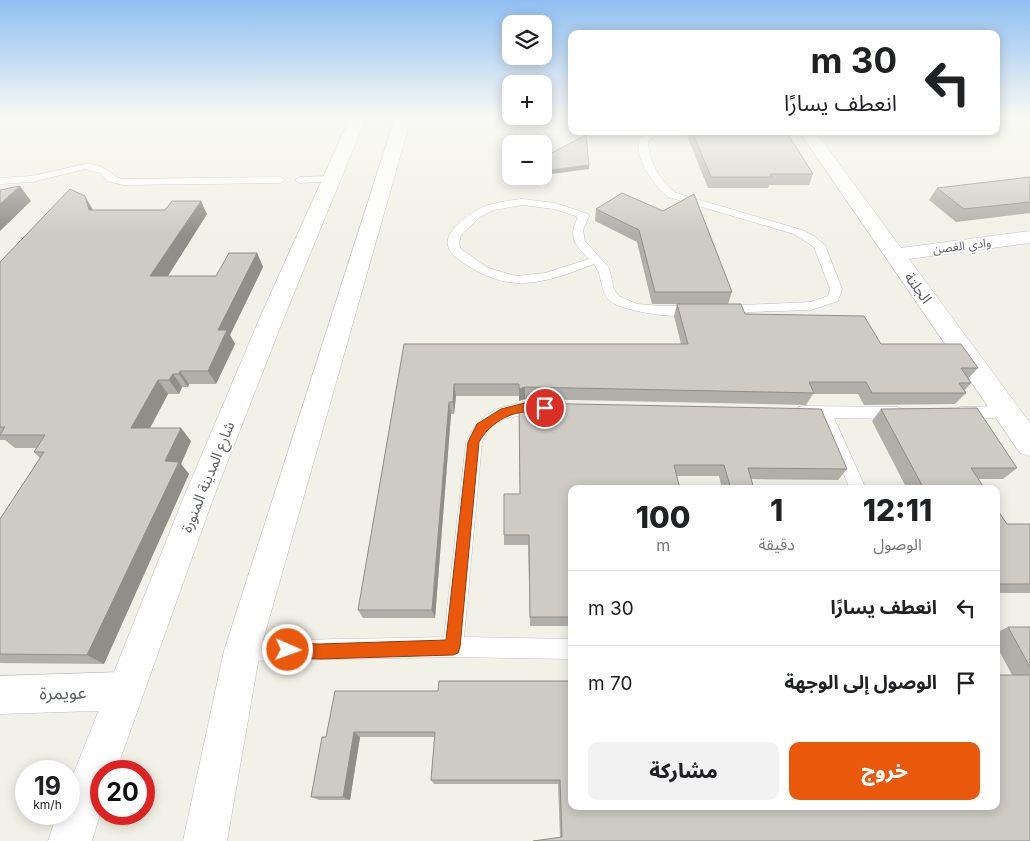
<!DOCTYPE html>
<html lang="ar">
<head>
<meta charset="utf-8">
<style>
	:root { --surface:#fff; --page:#f2f2f2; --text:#202124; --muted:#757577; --line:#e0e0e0; --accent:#ea580c }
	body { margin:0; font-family:Inter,"Noto Sans Arabic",sans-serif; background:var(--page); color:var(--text); direction:rtl; height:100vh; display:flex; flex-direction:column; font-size:19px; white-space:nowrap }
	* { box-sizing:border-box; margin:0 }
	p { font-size:16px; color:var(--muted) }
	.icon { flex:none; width:28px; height:28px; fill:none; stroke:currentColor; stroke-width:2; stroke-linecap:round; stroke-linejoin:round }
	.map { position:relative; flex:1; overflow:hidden; direction:ltr }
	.sheet { position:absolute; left:568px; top:485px; width:432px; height:325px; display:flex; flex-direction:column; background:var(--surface); border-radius:10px; box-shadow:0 2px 12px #0003; direction:rtl }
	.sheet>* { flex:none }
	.guide { position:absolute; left:568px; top:30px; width:432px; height:105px; border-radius:10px; box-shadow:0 2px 12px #0003; direction:rtl; background:#fff; color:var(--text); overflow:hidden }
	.fabs { position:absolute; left:502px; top:15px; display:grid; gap:10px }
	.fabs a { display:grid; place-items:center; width:50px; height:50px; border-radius:10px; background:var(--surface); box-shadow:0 2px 12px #0003; font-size:25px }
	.speed { position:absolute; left:15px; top:760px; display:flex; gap:10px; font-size:25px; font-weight:700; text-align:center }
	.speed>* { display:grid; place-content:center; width:65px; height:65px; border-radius:50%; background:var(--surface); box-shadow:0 2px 12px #0003; line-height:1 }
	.speed small { font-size:12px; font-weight:400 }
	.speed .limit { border:8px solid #d22; background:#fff; color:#111 }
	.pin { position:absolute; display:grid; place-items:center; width:42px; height:42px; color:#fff; margin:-21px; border:2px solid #fff; border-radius:50%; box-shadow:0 1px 5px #0007 }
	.me { position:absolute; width:55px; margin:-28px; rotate:92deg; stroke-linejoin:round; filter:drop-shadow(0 0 4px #0008) }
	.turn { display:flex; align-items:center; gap:18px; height:105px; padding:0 20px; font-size:22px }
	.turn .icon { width:65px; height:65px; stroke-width:2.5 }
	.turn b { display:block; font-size:35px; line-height:42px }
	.eta { display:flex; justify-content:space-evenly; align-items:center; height:85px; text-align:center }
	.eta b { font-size:30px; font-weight:800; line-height:35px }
	.cta { display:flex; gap:10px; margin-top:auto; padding:10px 20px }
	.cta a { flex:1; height:58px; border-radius:10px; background:var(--accent); color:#fff; font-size:20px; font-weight:800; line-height:58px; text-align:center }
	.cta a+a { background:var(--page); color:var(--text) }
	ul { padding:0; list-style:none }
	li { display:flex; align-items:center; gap:15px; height:75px; padding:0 20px; border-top:1px solid var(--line) }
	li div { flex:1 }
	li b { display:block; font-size:19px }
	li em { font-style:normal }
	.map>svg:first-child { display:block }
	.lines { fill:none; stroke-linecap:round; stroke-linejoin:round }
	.service-casing { stroke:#bbbec3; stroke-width:1 }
	.minor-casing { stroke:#bbbec3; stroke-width:1 }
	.tertiary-casing { stroke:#bbbec3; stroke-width:1 }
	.service { fill:#fff; fill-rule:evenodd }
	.minor { fill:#fff; fill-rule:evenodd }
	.tertiary { fill:#fff; fill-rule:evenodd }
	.wall { fill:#b0afa9 }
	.shaded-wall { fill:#908e89 }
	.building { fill:#cdcbc4; stroke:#908e89 }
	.route { fill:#ea580c; stroke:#983908 }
	.labels { text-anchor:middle; stroke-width:4; stroke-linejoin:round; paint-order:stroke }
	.far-street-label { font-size:12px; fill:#5e6169; stroke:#fff }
	.street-label { font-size:15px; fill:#5e6169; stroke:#fff }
	.near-street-label { font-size:18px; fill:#5e6169; stroke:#fff }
</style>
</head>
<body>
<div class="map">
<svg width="1030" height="841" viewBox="0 0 1030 841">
	<rect width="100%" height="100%" fill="#f2f1e7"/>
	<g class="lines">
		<g class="service-casing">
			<path id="service" d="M652,131H663L648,141C649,162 659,180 676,193L802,230L814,236L825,245L842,289L838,301L811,310L719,313L717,310L719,307L723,306L810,302L828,296L830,289L814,247L794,234L668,197C654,185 633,158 640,138Z
				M85,164C92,164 99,165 105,169C113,173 114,177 123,179L280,177L285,180L280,183L123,185L107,181L100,173L85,169L32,182L0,184V178L32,176Z
				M332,176L335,177V181L300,183L295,180L300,177Z
				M522,199L555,203L588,214L589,216L583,230L585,241L609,268L614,289L619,296L637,304L661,306H695L701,310C692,323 621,312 609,300C599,289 603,275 594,264C570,273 544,284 517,283C500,282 484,276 470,267C462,262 451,256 448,246C443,230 476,209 488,205C500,202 511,200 522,199ZM522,205L554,209L578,217C568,237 574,244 589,259L545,273L516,276L488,268L461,249L459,243L461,235L480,217L494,210Z
				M532,402L544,404L546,408L544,412C518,420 497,409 482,442L464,637L571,639V659L453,657L242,661L235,658L232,651L235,644L242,641L444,637L466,442C480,412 499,405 532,402Z
				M802,406L897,407L902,409L904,413L902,417L897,419L834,418L866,489H850L819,418L797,416L795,412L797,408Z
				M1007,406L1012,408L1014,412L1012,416L1007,418L960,419L955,417L953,413L955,409L960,407Z"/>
		</g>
		<g class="minor-casing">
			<path id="minor" d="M799,131H815L901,248L1030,231V243L909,259L1030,423V456L1020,453Z
				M125,672L139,677L144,691L139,705L125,710L0,714V676Z"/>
		</g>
		<g class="tertiary-casing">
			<path id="tertiary" d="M350,118H366L285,315L213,499L116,771H101V811L92,841H48L57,814H69V785L183,499L261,315Z
				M395,118H411L260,651L227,841H183L224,651Z"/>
		</g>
		<use href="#service" class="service"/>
		<use href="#minor" class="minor"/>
		<use href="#tertiary" class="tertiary"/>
	</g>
	<path class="wall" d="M685,131H743L745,132V131H786L813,174L809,185H769L768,188H708Z
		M1030,177V213L956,222L929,200L937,188Z
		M622,193L732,292L728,304L745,314L881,344L978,368L968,379L971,383L964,391L966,393L955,404L864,405L858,394H813L806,405L525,399L519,401V396H456L454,414H451L435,618H363L358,610L404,344H681L674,316L677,304H652L637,242L595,221L596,209Z
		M93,210L207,214L168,276H216L257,253L263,267L230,335L235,344L216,384H189L188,387H182L179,394H168L150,428L191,441L181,464L189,474L104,664L0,663V519L40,458L34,452L36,448H15L5,440H0V262Z
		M519,405L847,469L838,480L751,479L754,489H722L719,476H677L571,489V626H530L528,545H504V535L520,494Z
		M881,409L1017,468L1003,479H978L985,489H907L872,421Z
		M996,508L1007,524H1030V593H996Z
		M1008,627H1030V841L560,837L558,784H434L431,780L435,737H360L350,800H319L311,797L326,737L438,691L571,681V806L1012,675L996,645V633Z"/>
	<path class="shaded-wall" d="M589,165V169L544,175V171Z
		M515,176H535L515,179Z
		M20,186L31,201L0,231V204Z
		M85,196L93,210H89Z
		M201,201L207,214L159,290L150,276Z
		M257,253L263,267L230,335L235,344L216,384L208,371L218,330Z
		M180,371L189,384L188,387L179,374Z
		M173,374L182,387L179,394L169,380Z
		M158,380L168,394L143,441L131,428Z
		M454,384L456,396L454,414L453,402Z
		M525,387V399L519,401V389Z
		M449,402L451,414L435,618L432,610Z
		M181,428L191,441L181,464L189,474L104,664L87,655L165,461Z
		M354,732L360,737L350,800L343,797Z"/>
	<path class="building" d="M692,131H743L751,132L752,131H786L813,174H770L772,177H711Z
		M586,135L589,165L544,171V157Z
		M1030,177V202L964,209L937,188Z
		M20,186L0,204V190Z
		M70,189L85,196L89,210H165L172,201H201L150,276H216L229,253H257L218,330H227L208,371H180L179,374H173L169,380H158L131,428H181L165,461L179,462L87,655L0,654V519L44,452H34L45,435H0L5,427H0V262Z
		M622,193L663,211L694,194L732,292H655L639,230L596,209Z
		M677,304H741L745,314L864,316L881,344H961L978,368H961L971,383H959L966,393H872L866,382H809L814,393L525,387L519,389V384H454L453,402H449L432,610H358L404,344H688Z
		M526,403L821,409L847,469L748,468L754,489H731L724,465H674L680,489H571V617H530L529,535H504V494H520L519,405Z
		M977,408L1017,468H971L985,489H920L919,487H923L881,409Z
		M996,508L1007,524H1030V584H996Z
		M1008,627H1030V667Z
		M996,675H1030V841H533L562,837L560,780H431L435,732H354L343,797H311L322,737H326L335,691H438L439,681H571V806H996Z"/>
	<linearGradient id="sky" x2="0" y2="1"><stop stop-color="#8fbff1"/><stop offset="0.5" stop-color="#f9f9f4"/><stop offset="1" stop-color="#f9f9f4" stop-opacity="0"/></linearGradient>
	<rect width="1030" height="235" fill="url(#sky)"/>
	<path class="route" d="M525,403H545L550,408C545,416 533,411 524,412C505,414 488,426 479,442L460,647L458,653L453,655L320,659L288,658L283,656L280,650L283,645L288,643L320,644L446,640L468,442L477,424L501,409Z"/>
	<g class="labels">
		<g class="far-street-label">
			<text transform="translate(962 246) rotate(-7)" y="4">وادي الغصن</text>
		</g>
		<g class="street-label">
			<text transform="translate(918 288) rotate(54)" y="5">الجلتة</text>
			<text transform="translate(208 477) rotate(-68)" y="5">شارع المدينة المنورة</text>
		</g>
		<g class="near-street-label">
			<text transform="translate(63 693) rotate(-1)" y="6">عويمرة</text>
		</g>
	</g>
</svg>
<div class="fabs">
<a><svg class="icon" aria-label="layers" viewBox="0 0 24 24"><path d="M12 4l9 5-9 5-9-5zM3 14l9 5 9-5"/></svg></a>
<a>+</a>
<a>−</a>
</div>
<div class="speed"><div>19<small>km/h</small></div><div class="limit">20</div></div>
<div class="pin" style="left:545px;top:408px;background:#d93025"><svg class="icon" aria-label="arrive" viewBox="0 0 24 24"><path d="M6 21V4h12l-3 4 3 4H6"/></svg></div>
<svg class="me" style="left:288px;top:650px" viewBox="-20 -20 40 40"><circle r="17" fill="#ea580c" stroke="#fff" stroke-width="3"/><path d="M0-11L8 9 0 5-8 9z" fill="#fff"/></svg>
<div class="guide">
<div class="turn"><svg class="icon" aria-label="left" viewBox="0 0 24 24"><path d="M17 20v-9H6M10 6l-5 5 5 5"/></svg><div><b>30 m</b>انعطف يسارًا</div></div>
</div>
<section class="sheet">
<div class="eta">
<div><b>12:11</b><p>الوصول</p></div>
<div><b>1</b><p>دقيقة</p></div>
<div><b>100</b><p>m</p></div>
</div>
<ul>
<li><svg class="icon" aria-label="left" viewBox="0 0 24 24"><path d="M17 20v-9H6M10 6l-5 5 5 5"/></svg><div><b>انعطف يسارًا</b></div><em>30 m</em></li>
<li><svg class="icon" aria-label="arrive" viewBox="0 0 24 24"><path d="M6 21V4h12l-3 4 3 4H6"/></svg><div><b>الوصول إلى الوجهة</b></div><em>70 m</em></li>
</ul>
<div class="cta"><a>خروج</a><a>مشاركة</a></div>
</section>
</div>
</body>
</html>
